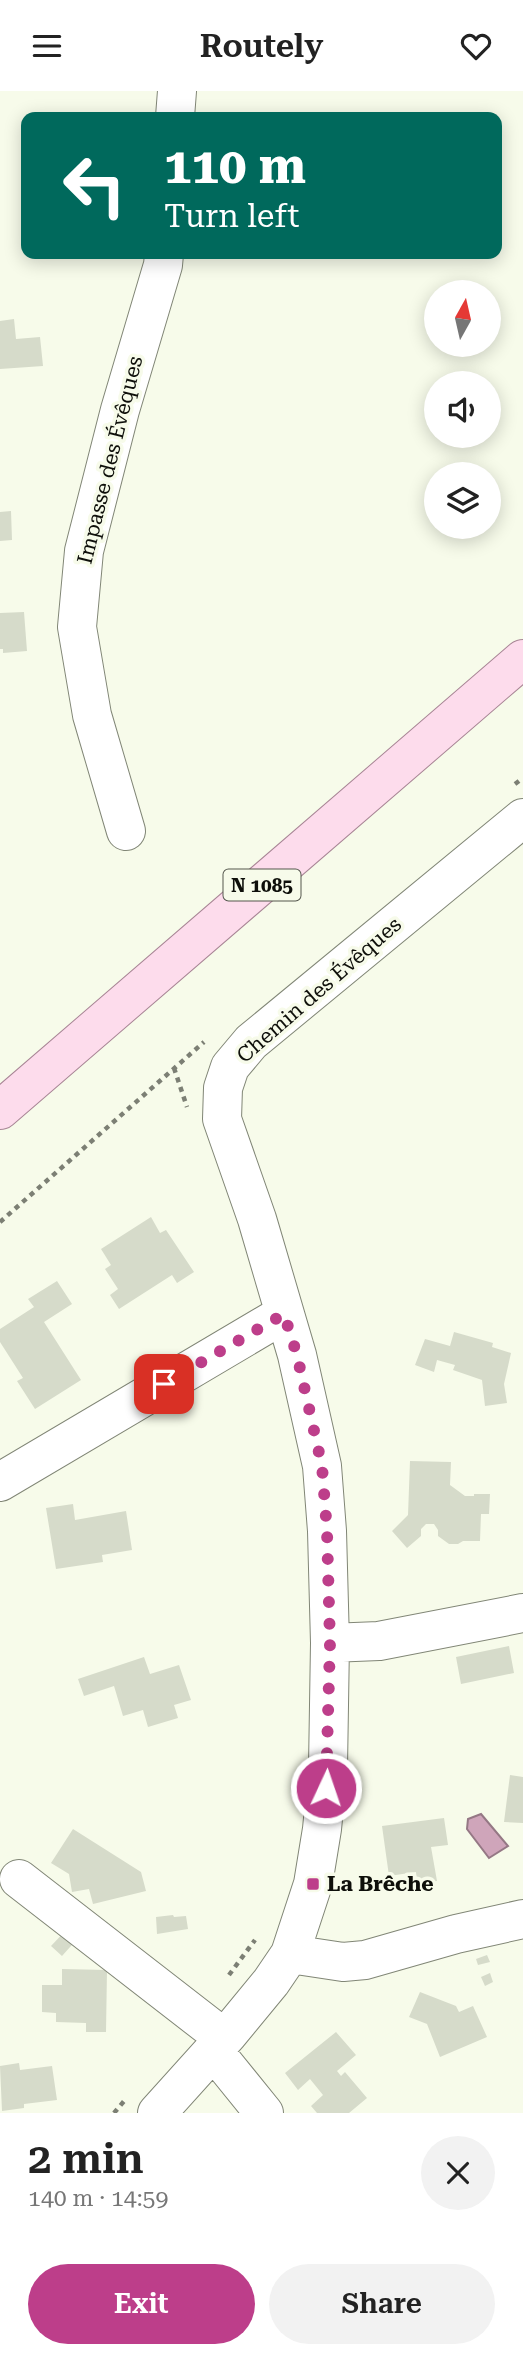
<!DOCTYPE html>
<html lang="en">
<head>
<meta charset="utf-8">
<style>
	:root { --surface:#fff; --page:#f2f2f2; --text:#222; --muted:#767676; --accent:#bd3e8a }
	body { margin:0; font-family:"Roboto Serif",serif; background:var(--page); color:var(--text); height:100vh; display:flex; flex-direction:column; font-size:26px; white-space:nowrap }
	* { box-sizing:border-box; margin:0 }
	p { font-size:23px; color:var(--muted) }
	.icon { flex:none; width:38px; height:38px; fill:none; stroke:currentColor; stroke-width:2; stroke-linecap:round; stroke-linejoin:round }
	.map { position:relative; height:2022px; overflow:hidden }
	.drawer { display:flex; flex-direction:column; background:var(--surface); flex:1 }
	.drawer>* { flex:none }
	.top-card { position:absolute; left:21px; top:21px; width:481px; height:147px; border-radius:14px; box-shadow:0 4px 18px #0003; background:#00695c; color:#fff; overflow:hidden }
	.needle { width:46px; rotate:8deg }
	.tools { position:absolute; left:424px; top:189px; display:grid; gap:14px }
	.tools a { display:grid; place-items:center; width:77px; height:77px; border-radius:50%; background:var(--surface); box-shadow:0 4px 18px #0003; font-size:35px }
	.pin { position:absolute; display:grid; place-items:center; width:60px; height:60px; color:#fff; margin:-30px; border-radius:14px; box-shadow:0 4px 10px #0006 }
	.me { position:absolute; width:77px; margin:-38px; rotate:3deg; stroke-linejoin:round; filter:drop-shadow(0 0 5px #0008) }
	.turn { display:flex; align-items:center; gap:24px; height:147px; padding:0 28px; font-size:32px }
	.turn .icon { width:91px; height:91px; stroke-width:2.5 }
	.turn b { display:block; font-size:49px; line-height:60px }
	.round { display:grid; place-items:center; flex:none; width:74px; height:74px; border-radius:37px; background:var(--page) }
	.summary { display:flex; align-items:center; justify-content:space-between; height:119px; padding:0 28px }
	h1 { font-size:42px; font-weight:600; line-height:52px }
	.button { display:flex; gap:14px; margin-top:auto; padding:14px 28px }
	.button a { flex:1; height:80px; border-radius:42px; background:var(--accent); color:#fff; font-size:28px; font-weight:600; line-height:80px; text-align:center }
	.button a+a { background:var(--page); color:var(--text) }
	header { display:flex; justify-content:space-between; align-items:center; height:91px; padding:0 28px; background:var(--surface); font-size:32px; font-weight:600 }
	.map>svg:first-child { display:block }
	.water { fill:#cfa5ba; stroke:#957885; stroke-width:2 }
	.building { fill:#d6dbca }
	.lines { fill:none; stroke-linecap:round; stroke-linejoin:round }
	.minor-casing { stroke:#818676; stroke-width:40 }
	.major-casing { stroke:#a88595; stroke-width:40 }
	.path { stroke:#7c7f74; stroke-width:4.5; stroke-dasharray:5 5; stroke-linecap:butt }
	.minor { stroke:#fff; stroke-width:38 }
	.major { stroke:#fddcec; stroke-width:38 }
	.route { stroke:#bd3e8a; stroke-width:12; stroke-dasharray:0 21.6 }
	.poi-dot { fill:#bd3e8a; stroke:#f7fbea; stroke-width:2.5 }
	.labels { text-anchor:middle; stroke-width:7; stroke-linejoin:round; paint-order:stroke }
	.shield { fill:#f7fbea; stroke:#54564d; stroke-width:2 }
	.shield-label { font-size:19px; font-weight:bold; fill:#0e0f0a }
	.street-label { font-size:21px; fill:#0e0f0a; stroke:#f7fbea }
	.poi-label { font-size:21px; font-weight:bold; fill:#0e0f0a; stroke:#f7fbea; text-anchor:start }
</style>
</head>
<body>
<header><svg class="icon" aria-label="menu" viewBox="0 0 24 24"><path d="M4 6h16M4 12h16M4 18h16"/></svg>Routely<svg class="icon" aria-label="heart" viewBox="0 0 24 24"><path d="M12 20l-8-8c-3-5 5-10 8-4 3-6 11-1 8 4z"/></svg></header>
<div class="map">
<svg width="523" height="2022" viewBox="0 0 523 2022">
	<rect width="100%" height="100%" fill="#f7fbea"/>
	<path class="water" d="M481,1723L508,1755L489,1767L467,1738L468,1728Z"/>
	<path class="building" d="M14,228L16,248L40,246L43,275L0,278V230Z
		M11,420L12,449L0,450V421Z
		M24,521L27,560L3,562V558H0V522Z
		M151,1126L160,1142L166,1139L194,1181L177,1192L172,1184L119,1218L110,1204L118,1198L105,1178L111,1174L101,1158Z
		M57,1190L72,1213L44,1231L81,1289L35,1318L17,1290L23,1287L0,1251V1238L34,1216L28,1208Z
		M454,1241L493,1252L492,1256L511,1262L504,1293L507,1312L485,1315L482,1289L453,1279L455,1274L437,1269L434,1281L415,1274L425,1248L450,1255Z
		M410,1370L451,1371L450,1394L465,1405H474V1403H490L489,1423H481L480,1450H463L458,1453H449L438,1445V1439L434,1433H426L421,1438V1445L407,1457L392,1440L408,1424Z
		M73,1413L75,1429L126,1420L132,1459L102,1464L103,1471L56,1478L46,1417Z
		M509,1555L514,1582L461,1593L456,1566Z
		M144,1566L150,1583L179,1574L191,1609L174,1614L178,1627L148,1636L143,1619L123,1625L114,1595L84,1605L78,1588Z
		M510,1684L523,1686V1732L504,1731Z
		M444,1727L448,1754L431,1756L437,1790L417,1792L416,1781L389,1785L382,1735Z
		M73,1738L141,1781L146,1800L93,1813L89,1798L72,1801L69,1783L51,1772Z
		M173,1824L174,1826L186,1825L188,1838L157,1843L156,1826Z
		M69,1836L79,1846L62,1865L51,1855Z
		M487,1864L490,1871L478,1874L476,1868Z
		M62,1878L107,1879L106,1941H86V1932L56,1931V1922L42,1921V1894H62Z
		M490,1882L493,1891L485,1895L481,1886Z
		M420,1901L456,1915L459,1921L473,1915L487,1946L440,1966L427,1933L409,1926Z
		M336,1941L356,1964L337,1980L341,1985L345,1981L367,2007L349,2022H317L311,2015L323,2004L310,1988L298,1999L285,1982Z
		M19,1972L20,1979L52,1975L57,2009L24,2013V2017L2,2020L0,1975Z"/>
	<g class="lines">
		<g class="minor-casing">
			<path id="minor" d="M175,26L177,0
				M126,740L92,624L77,536L84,460L120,319L163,174L164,163
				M0,1391L284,1223
				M330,1552L379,1550L523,1522
				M19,1788L224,1947
				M290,1863L343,1871L365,1869L456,1843L523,1828
				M213,1959L264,2022
				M157,2022L229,1942L271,1891L290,1863L313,1793L322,1738L328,1676L330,1552L327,1440L322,1375L297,1264L257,1128L222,1028L223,997L230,976L251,951L523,727"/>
		</g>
		<g class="major-casing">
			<path id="major" d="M0,1019L523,568"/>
		</g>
		<path class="path" d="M515,693L523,687
			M174,977L187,1016
			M0,1131L204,951
			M229,1884L255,1849
			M114,2022L125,2009"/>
		<use href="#minor" class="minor"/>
		<use href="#major" class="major"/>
	</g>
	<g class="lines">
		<path class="route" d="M164,1293L284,1223L297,1264L322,1375L327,1440L330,1552L326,1697"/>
	</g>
	<rect class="poi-dot" x="306" y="1786" width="14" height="14" rx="3.5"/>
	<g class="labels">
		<rect class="shield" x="223.5" y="778.5" width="77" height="31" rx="5"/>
		<g class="shield-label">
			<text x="262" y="801">N 1085</text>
		</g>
		<g class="street-label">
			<text transform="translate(110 369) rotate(-76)" y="7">Impasse des Évêques</text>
			<text transform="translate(319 899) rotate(-41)" y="7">Chemin des Évêques</text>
		</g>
		<g class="poi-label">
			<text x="327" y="1800">La Brêche</text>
		</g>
	</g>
</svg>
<div class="tools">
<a><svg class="needle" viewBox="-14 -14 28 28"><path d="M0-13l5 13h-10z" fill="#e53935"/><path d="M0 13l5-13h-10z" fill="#767676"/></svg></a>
<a><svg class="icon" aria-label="sound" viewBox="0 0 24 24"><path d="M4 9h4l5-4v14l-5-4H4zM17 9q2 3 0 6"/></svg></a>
<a><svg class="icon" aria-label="layers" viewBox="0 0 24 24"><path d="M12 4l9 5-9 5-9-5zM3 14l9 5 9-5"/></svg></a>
</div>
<div class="pin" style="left:164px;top:1293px;background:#d93025"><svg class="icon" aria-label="arrive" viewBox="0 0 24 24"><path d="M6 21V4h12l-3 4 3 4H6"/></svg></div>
<svg class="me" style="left:326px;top:1697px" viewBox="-20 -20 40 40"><circle r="17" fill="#bd3e8a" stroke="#fff" stroke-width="3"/><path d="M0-11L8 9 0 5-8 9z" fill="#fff"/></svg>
<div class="top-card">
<div class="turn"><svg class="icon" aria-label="left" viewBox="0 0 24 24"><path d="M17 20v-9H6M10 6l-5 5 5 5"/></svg><div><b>110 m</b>Turn left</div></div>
</div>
</div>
<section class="drawer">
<div class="summary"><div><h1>2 min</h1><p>140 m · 14:59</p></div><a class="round"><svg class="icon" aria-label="close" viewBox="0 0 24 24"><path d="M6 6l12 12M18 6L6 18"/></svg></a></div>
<div class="button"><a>Exit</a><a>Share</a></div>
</section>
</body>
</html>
